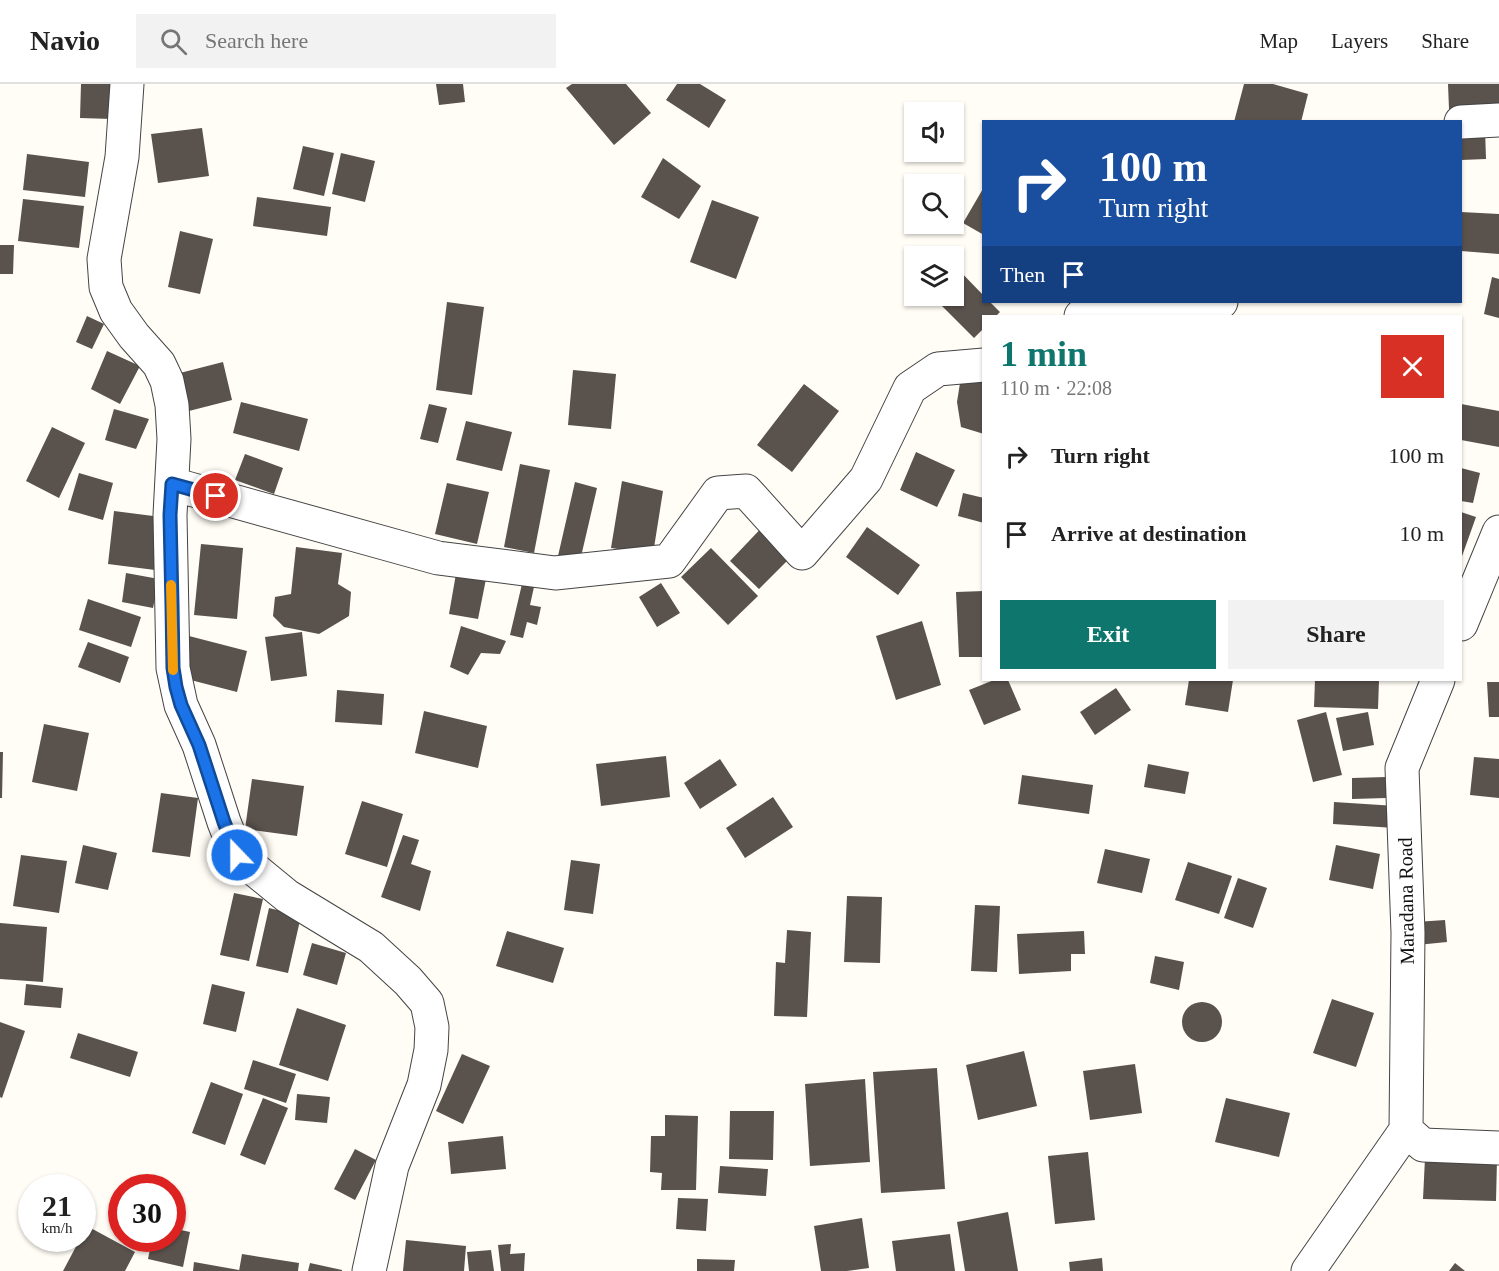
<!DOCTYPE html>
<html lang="en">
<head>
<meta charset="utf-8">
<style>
	:root { --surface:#fff; --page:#f2f2f2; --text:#222; --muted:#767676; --line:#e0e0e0; --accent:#0f766e }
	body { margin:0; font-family:"Times New Roman",serif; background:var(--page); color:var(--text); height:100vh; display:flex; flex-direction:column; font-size:22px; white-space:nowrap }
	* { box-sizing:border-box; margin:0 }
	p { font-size:20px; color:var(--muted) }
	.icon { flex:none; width:33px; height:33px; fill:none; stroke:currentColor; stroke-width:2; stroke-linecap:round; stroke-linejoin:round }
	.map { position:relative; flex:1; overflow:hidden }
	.drawer { position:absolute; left:982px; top:231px; width:480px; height:366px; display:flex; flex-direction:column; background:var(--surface); border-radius:0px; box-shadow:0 2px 4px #0004 }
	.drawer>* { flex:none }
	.guide { position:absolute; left:982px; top:36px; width:480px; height:183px; border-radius:0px; box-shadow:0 2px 4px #0004; background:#1a4fa0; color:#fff; overflow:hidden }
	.controls { position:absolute; left:904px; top:18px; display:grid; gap:12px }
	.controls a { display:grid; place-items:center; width:60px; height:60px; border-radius:0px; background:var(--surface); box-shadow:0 2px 4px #0004; font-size:30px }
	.speed { position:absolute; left:18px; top:1090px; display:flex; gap:12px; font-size:30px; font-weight:700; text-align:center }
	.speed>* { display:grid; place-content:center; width:78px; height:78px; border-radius:50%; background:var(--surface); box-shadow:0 2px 4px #0004; line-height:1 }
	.speed small { font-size:15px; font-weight:400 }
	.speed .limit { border:9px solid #d22; background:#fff; color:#111 }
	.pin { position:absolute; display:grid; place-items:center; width:51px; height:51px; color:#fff; margin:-26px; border:3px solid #fff; border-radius:50%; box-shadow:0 2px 6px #0007 }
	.me { position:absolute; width:66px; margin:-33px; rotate:338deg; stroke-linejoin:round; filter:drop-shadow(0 0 4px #0008) }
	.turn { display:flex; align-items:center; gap:21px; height:126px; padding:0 18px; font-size:27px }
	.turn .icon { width:78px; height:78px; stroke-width:2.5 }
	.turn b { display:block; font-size:42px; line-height:51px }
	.then { display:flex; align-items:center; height:57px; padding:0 18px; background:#0003; gap:12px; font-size:22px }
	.round { display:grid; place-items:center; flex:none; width:63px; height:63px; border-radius:0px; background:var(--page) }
	.summary { display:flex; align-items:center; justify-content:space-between; height:102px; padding:0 18px }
	h1 { font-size:36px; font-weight:600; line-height:45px; color:var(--accent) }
	.button { display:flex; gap:12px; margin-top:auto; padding:12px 18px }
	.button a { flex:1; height:69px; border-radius:0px; background:var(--accent); color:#fff; font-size:24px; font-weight:600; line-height:69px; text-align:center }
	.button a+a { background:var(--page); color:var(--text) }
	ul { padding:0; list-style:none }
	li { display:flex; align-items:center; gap:18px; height:78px; padding:0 18px }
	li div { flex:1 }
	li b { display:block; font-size:22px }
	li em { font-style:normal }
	header { display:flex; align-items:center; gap:36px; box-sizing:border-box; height:84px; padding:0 30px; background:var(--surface); border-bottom:2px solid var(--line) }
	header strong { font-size:28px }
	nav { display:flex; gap:33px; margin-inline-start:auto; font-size:21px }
	.search { width:420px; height:54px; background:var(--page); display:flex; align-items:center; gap:15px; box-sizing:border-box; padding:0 21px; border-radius:0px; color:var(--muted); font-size:22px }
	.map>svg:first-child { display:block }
	.building { fill:#5a524d }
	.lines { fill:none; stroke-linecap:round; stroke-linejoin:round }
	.minor-casing { stroke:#444; stroke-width:35 }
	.minor { stroke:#fff; stroke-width:33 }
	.route-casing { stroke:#114b97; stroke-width:15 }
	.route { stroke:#1a73e8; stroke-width:10 }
	.slow { stroke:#f59e0b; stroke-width:10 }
	.labels { text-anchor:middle; stroke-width:6; stroke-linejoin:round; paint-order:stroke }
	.street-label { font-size:20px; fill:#111; stroke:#fff }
</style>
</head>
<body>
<header>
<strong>Navio</strong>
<div class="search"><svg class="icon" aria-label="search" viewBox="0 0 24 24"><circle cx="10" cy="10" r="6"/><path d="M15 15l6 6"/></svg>Search here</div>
<nav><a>Map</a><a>Layers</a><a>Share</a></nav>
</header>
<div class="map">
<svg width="1499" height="1187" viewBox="0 0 1499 1187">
	<rect width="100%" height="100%" fill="#fffdf5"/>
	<path class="building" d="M81,0H113L112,35L80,34Z
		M436,0H463L465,18L439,21Z
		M572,0H626L651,29L614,61L566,4Z
		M677,0H700L726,16L709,44L666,16Z
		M1244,0H1273L1308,10L1301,38H1234Z
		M1448,0H1499V23L1449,25Z
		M202,44L209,92L158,99L151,50Z
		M1485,45L1486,75L1461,76V46Z
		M303,62L334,69L324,112L293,105Z
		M341,69L375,77L365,118L332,110Z
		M27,70L89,78L85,113L23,106Z
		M663,74L701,102L679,135L641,113Z
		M984,103V151L963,139Z
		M257,113L331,123L327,152L253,142Z
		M23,115L84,122L79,164L18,157Z
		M712,116L759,133L736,195L690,178Z
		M1461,128L1499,130V170L1461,167Z
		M180,147L213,155L200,210L168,203Z
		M0,161H14L13,190H0Z
		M954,181L984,212V218H990L1000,228L996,232H984V244L974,254L932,212H954Z
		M1492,193L1499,195V234L1484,230Z
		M447,218L484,223L472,311L436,306Z
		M87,232L104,240L92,265L76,258Z
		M107,267L140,282L120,320L91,305Z
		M223,278L232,316L185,328L176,290Z
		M573,286L616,290L611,345L568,341Z
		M984,295V350L961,343L957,318L960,299Z
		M804,300L839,327L792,388L757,361Z
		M241,318L308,335L299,367L233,349Z
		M429,320L447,324L438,359L420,355Z
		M1461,320L1499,327V363L1461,356Z
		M114,325L149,335L136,365L105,356Z
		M466,337L512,348L502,387L456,376Z
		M52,343L85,359L59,414L26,397Z
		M916,368L955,386L937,423L900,406Z
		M245,370L283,384L274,410L235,396Z
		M520,380L550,386L534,469L504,463Z
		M1461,384L1480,389L1473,419L1461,417Z
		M79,389L113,399L103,436L68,426Z
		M622,397L663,407L653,470L611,464Z
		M575,398L597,404L580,477L558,472Z
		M447,399L489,408L477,460L435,450Z
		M963,409L984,414V439L958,432Z
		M114,427L161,433L155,486L108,480Z
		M1461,428L1476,433L1461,475Z
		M767,438L797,467L759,505L730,477Z
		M867,443L920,481L898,511L846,473Z
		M201,460L243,464L237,535L194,531Z
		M296,463L342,469L338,500L351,508L349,532L319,550L284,543L273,532L275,513L291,510Z
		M711,464L758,512L728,541L681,493Z
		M457,484L487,490L478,535L449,530Z
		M126,489L159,495L153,524L122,518Z
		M661,499L680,529L657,543L639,513Z
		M522,500L534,503L530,521L541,523L537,541L527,538L523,554L510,551Z
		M984,507V573H959L956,508Z
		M88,515L141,533L131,563L79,546Z
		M922,537L941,601L896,616L876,552Z
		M461,542L506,557L500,570L481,569L468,591L450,583Z
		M302,548L307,592L271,597L265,553Z
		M189,552L247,567L237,608L179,593Z
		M88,558L129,573L120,599L78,583Z
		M994,596H1008L1021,626L984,641L969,606Z
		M1189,596H1233L1228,628L1185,621Z
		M1315,596H1379L1378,625L1314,623Z
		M1487,598H1499V633H1489Z
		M1116,604L1131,626L1095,651L1080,628Z
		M337,606L384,610L382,641L335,638Z
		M424,627L487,642L478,684L415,669Z
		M1326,628L1342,691L1313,698L1297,636Z
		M1368,628L1374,661L1343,667L1336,634Z
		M44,640L89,649L77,707L32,698Z
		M0,668H3L2,714H0Z
		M666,672L670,713L601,722L596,680Z
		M1474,673L1499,675V714L1470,711Z
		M720,675L737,701L700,725L684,699Z
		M1148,680L1189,688L1185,710L1144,703Z
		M1022,691L1093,701L1089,730L1018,720Z
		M1386,693V714L1352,715V694Z
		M252,695L304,702L297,752L245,745Z
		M161,709L198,714L190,773L152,768Z
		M773,713L793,743L745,774L726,744Z
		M362,717L403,730L387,783L345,770Z
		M1334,718L1396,722L1395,744L1333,740Z
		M403,751L419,756L411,780L431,787L420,827L381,813Z
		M83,761L117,769L108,806L75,799Z
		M1336,761L1380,770L1373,805L1329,796Z
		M1105,765L1150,775L1142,809L1097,799Z
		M21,771L67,777L59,829L13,822Z
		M571,776L600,780L593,830L564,826Z
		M1188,778L1232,792L1219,830L1175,816Z
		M1238,794L1267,804L1253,844L1224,834Z
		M234,809L263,815L249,877L220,871Z
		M847,812L882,813L880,879L844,878Z
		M975,821L1000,822L997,888L971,887Z
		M269,824L301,832L288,889L256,882Z
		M1445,836L1447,858L1417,861L1416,838Z
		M0,839L47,843L43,898L0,895Z
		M787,846L811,848L807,933L774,932L776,878L785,879Z
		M507,847L564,864L553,899L496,882Z
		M1084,847L1085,870H1071V887L1019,890L1017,850Z
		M312,859L346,869L337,901L303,891Z
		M1155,872L1184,878L1179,906L1150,899Z
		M26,900L63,904L61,924L24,921Z
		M212,900L245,908L236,948L203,940Z
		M1332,915L1374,929L1356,983L1313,969Z
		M1182 938a20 20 0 1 1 40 0a20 20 0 1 1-40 0Z
		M297,924L346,941L328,997L279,981Z
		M0,938L25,947L2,1014L0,1013Z
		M78,949L138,968L130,993L70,974Z
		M1024,967L1037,1022L978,1036L966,981Z
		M462,970L490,982L463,1040L436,1027Z
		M253,976L296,990L286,1019L244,1005Z
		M1135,980L1142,1029L1090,1036L1083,987Z
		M937,984L945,1105L881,1109L873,988Z
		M865,995L870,1078L810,1082L805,1000Z
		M211,998L243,1010L225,1061L192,1049Z
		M297,1010L330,1013L327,1039L295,1036Z
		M263,1014L288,1024L265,1081L240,1071Z
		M1226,1014L1290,1029L1279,1073L1215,1058Z
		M730,1027H774L773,1076L729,1075Z
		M665,1031L698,1032L696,1106H661L662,1089L650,1088L651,1052H665Z
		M503,1052L506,1085L451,1090L448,1058Z
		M355,1065L376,1076L355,1116L334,1105Z
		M1088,1068L1095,1136L1055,1140L1048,1072Z
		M1425,1074L1497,1076L1496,1117L1423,1115Z
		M720,1082L768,1085L766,1112L718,1109Z
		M678,1114L708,1115L706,1147L676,1145Z
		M1008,1128L1018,1187H965L957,1138Z
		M862,1134L869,1184L847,1187H821L814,1142Z
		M87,1142L135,1168L125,1187H63L80,1155H82Z
		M172,1144L190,1148L183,1183L148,1175L152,1155H172Z
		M950,1150L955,1187H896L892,1157Z
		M406,1156L466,1162L464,1187H403Z
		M511,1160L510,1170L525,1169L524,1187H501L498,1161Z
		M491,1166L494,1187H469L467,1168Z
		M242,1170L299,1179L298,1187H239Z
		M1102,1174L1103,1187H1070L1069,1178Z
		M697,1175L735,1176L734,1187H697Z
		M194,1178L239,1186V1187H193Z
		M310,1179L342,1186V1187H308Z
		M1455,1179L1465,1187H1449Z"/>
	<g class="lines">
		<g class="minor-casing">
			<path id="minor" d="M127,0L122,73L104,175L106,203L116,227L134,252L159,280L167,297L172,321L174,355L170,431L173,584L181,621L199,661L224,738L237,771L287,812L371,863L408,897L427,919L432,943L431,966L424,1001L392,1082L369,1187
				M1461,38L1499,36
				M1081,232L1221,218
				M172,400L438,474L555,489L669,477L718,409L746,407L802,469L866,395L910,304L938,285L984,281
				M1461,540L1499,448
				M1406,1046L1423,1061L1499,1064
				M1308,1187L1406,1046L1408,849L1402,684L1438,596"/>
		</g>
		<use href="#minor" class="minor"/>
	</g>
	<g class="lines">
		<g class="route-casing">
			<path id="route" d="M216,412L172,400L170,431L172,521L173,584L176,603L181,621L199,661L224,738L237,771"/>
		</g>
		<use href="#route" class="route"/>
		<path class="slow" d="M171,501L173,586"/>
	</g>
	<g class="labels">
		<g class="street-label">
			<text transform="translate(1406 817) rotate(-91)" y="7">Maradana Road</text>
		</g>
	</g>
</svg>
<div class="controls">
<a><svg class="icon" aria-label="sound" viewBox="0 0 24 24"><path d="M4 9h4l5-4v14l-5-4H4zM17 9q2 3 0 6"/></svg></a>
<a><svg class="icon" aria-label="search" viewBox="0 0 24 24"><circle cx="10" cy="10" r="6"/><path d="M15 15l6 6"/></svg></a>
<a><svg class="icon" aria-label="layers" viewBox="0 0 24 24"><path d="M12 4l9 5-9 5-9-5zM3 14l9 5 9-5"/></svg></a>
</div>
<div class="speed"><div>21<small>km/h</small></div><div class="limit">30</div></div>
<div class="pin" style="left:216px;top:412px;background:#d93025"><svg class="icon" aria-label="arrive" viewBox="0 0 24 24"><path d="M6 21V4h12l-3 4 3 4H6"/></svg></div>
<svg class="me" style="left:237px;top:771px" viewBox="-20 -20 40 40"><circle r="17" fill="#1a73e8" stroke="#fff" stroke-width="3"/><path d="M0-11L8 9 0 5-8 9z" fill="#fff"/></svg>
<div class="guide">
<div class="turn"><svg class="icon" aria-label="right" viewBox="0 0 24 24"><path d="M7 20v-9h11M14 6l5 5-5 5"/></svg><div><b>100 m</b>Turn right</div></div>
<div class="then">Then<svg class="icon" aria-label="arrive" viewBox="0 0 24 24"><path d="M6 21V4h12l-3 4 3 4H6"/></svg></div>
</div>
<section class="drawer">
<div class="summary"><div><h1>1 min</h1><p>110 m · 22:08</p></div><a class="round" style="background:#d93025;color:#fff"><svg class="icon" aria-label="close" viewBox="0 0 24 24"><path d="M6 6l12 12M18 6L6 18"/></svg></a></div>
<ul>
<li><svg class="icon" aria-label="right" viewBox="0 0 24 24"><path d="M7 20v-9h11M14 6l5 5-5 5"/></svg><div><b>Turn right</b></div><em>100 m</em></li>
<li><svg class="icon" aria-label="arrive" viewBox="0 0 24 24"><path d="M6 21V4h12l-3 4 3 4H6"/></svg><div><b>Arrive at destination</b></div><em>10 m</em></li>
</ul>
<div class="button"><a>Exit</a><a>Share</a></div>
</section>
</div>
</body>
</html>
